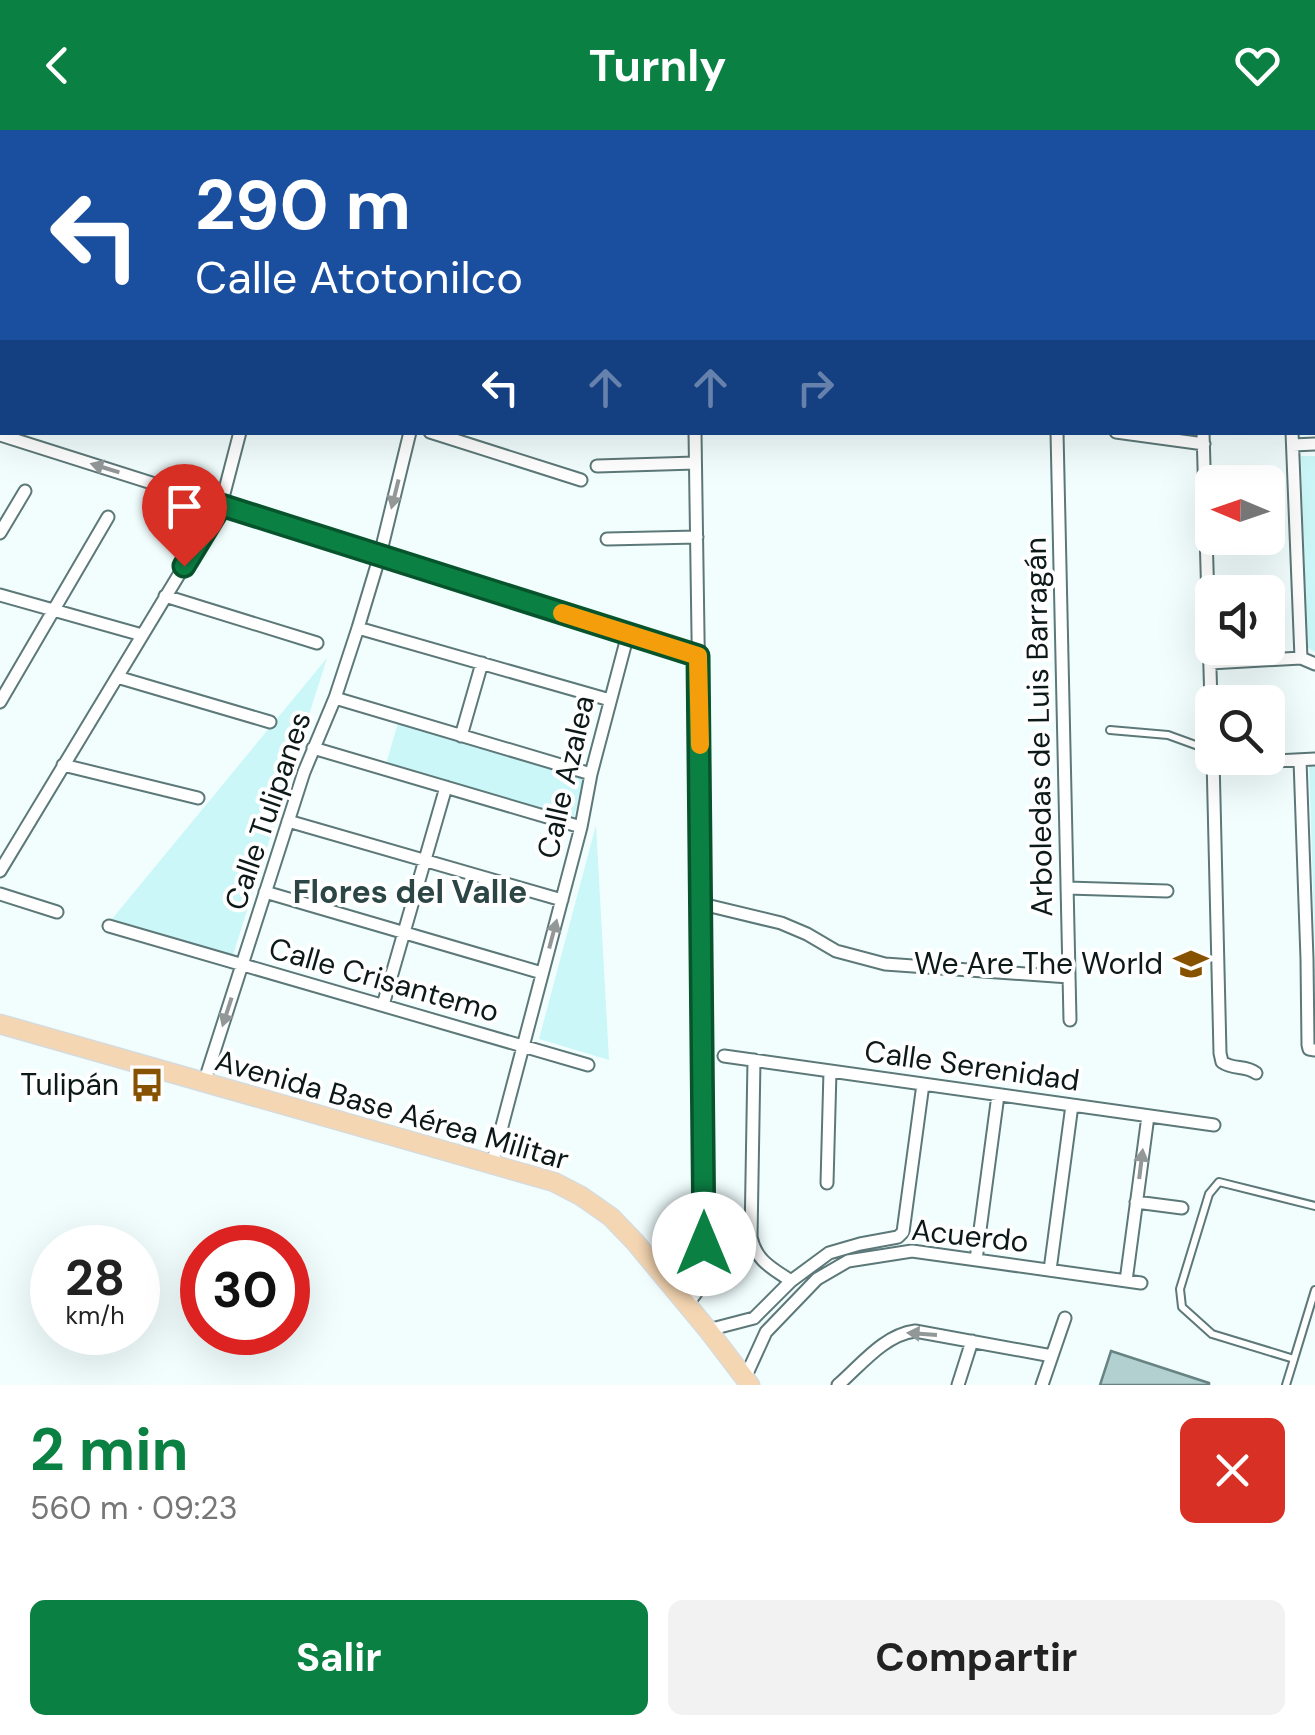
<!DOCTYPE html>
<html lang="es">
<head>
<meta charset="utf-8">
<style>
	:root { --surface:#fff; --page:#f2f2f2; --text:#222; --muted:#767676; --accent:#0b8043 }
	body { margin:0; font-family:"DM Sans",sans-serif; background:var(--page); color:var(--text); height:100vh; display:flex; flex-direction:column; font-size:38px; white-space:nowrap }
	* { box-sizing:border-box; margin:0 }
	p { font-size:32px; color:var(--muted) }
	.icon { flex:none; width:55px; height:55px; fill:none; stroke:currentColor; stroke-width:2; stroke-linecap:round; stroke-linejoin:round }
	.map { position:relative; height:1255px; overflow:hidden }
	.side { display:flex; flex-direction:column; background:var(--surface); flex:1 }
	.side>* { flex:none }
	.banner { position:absolute; left:0px; top:0px; width:1315px; height:305px; box-shadow:0 10px 40px #0002; background:#1a4fa0; color:#fff; overflow:hidden }
	.needle { width:65px; rotate:272deg }
	.fabs { position:absolute; left:1195px; top:335px; display:grid; gap:20px }
	.fabs a { display:grid; place-items:center; width:90px; height:90px; border-radius:15px; background:var(--surface); box-shadow:0 10px 40px #0002; font-size:50px }
	.speed { position:absolute; left:30px; top:1095px; display:flex; gap:20px; font-size:50px; font-weight:700; text-align:center }
	.speed>* { display:grid; place-content:center; width:130px; height:130px; border-radius:50%; background:var(--surface); box-shadow:0 10px 40px #0002; line-height:1 }
	.speed small { font-size:25px; font-weight:400 }
	.speed .limit { border:15px solid #d22; background:#fff; color:#111 }
	.pin { position:absolute; display:grid; place-items:center; width:85px; height:85px; color:#fff; margin:-102px -42px; border-radius:50% 50% 50% 0; rotate:-45deg; box-shadow:0 0 10px #0007 }
	.pin .icon { rotate:45deg }
	.me { position:absolute; width:110px; margin:-55px; rotate:0deg; stroke-linejoin:round; filter:drop-shadow(0 0 8px #0008) }
	.turn { display:flex; align-items:center; gap:35px; height:210px; padding:0 30px; font-size:45px }
	.turn .icon { width:130px; height:130px; stroke-width:2.5 }
	.turn b { display:block; font-size:70px; line-height:85px }
	.lanes { display:flex; align-items:center; height:95px; padding:0 30px; background:#0003; justify-content:center; gap:50px; direction:ltr }
	.lanes .off { opacity:.35 }
	.round { display:grid; place-items:center; flex:none; width:105px; height:105px; border-radius:15px; background:var(--page) }
	.headline { display:flex; align-items:center; justify-content:space-between; height:170px; padding:0 30px }
	h1 { font-size:60px; font-weight:700; line-height:75px; color:var(--accent) }
	.button { display:flex; gap:20px; margin-top:auto; padding:20px 30px }
	.button a { flex:1; height:115px; border-radius:15px; background:var(--accent); color:#fff; font-size:40px; font-weight:700; line-height:115px; text-align:center }
	.button a+a { background:var(--page); color:var(--text) }
	header { display:flex; justify-content:space-between; align-items:center; height:130px; padding:0 30px; background:var(--accent); color:#fff; font-size:45px; font-weight:700 }
	.map>svg:first-child { display:block }
	.green { fill:#cbf7f8 }
	.building { fill:#b3d0d0; stroke:#678383; stroke-width:2.5 }
	.lines { fill:none; stroke-linecap:round; stroke-linejoin:round }
	.lane-casing { stroke:#5d7878; stroke-width:10 }
	.street-casing { stroke:#5d7878; stroke-width:15 }
	.primary-casing { stroke:#d8dada; stroke-width:21 }
	.lane { stroke:#fff; stroke-width:6 }
	.street { stroke:#fff; stroke-width:11 }
	.primary { stroke:#f5d6b2; stroke-width:18 }
	.oneway { fill:#929797 }
	.route-casing { stroke:#07532c; stroke-width:25 }
	.route { stroke:#0b8043; stroke-width:18 }
	.slow { stroke:#f59e0b; stroke-width:18 }
	.labels { text-anchor:middle; stroke-width:8; stroke-linejoin:round; paint-order:stroke }
	.street-label { font-size:30px; fill:#0d1818; stroke:#fff }
	.poi-label { font-size:30px; fill:#0d1818; stroke:#fff; text-anchor:end }
	.neighbourhood-label { font-size:32px; font-weight:bold; fill:#2c4646; stroke:#fff }
</style>
</head>
<body>
<header><svg class="icon" aria-label="back" viewBox="0 0 24 24"><path d="M15 5l-7 7 7 7"/></svg>Turnly<svg class="icon" aria-label="heart" viewBox="0 0 24 24"><path d="M12 20l-8-8c-3-5 5-10 8-4 3-6 11-1 8 4z"/></svg></header>
<div class="map">
<svg width="1315" height="1255" viewBox="0 0 1315 1255">
	<rect width="100%" height="100%" fill="#f2fefe"/>
	<path class="green" d="M1301,326H1315V522L1307,517Z
		M327,528L233,825L112,789Z
		M398,593L585,648L574,687L386,634Z
		M1315,633V823L1309,634Z
		M596,695L609,930L539,909Z"/>
	<path class="building" d="M1111,1221L1209,1253V1255H1100Z"/>
	<g class="lines">
		<g class="lane-casing">
			<path id="lane" d="M1110,600L1168,605L1212,621
				M1294,1229L1315,1160
				M1286,1255L1294,1229L1212,1204L1182,1177L1180,1159L1209,1064L1219,1052L1315,1076"/>
		</g>
		<g class="street-casing">
			<path id="street" d="M217,0L225,2
				M1060,0L1073,2
				M1175,0L1190,2
				M75,2V0
				M316,2L317,0
				M484,2V0
				M0,58L2,59
				M1312,107H1315
				M1312,133H1315
				M0,167L2,168
				M1312,225H1315
				M0,242L2,234
				M430,302L581,350
				M1057,302L1070,890
				M1116,302L1204,314
				M1203,302L1212,607
				M1292,302L1301,528
				M0,305L698,526
				M1293,315L1315,314
				M597,336L695,333
				M0,403L25,361
				M607,409L697,407
				M0,465L142,505
				M165,466L317,513
				M358,498L610,570
				M1210,533L1301,528L1315,534
				M117,547L270,592
				M335,568L591,644
				M0,572L108,387
				M461,606L482,533
				M313,618L581,697
				M1213,628L1220,923L1222,932C1233,940 1246,935 1256,943
				M1300,630L1307,829L1308,915L1309,919L1315,920
				M1214,634L1315,629
				M63,635L198,668
				M288,691L562,770
				M0,741L221,375L240,302
				M1067,758L1167,761
				M265,762L542,843
				M0,764L57,782
				M702,774L781,793L807,804L836,821L885,834L1069,847
				M109,796L588,935
				M383,875L446,657
				M724,926L1214,995
				M754,930L751,1107C756,1131 772,1138 791,1151
				M204,953L304,642L335,568L358,498L380,425L410,302
				M492,1034L581,697L591,644L628,504
				M827,1053L830,941
				M1136,1072L1182,1078
				M898,1107L903,1102L923,954
				M976,1130L998,965
				M1050,1140L1072,975
				M1126,1151L1148,986
				M687,1175L705,1151L702,774L695,302
				M708,1200L754,1188L791,1151L829,1123L860,1114L898,1107
				M745,1248L766,1202L817,1149L848,1131L912,1121L1141,1153
				M838,1255C861,1235 884,1205 915,1201L1052,1226
				M958,1255L972,1211
				M1042,1255L1065,1188"/>
		</g>
		<g class="primary-casing">
			<path id="primary" d="M0,894L554,1052L581,1066L611,1087L635,1112L708,1200L750,1255"/>
		</g>
		<use href="#lane" class="lane"/>
		<use href="#street" class="street"/>
		<use href="#primary" class="primary"/>
	</g>
	<defs><path id="oneway-solid" d="M-6-.8H1V-3.2L6.5 0L1 3.2V.8H-6Z" transform="scale(2.5)"/></defs>
	<g class="oneway">
		<use href="#oneway-solid" transform="translate(105 338) rotate(-163)"/>
		<use href="#oneway-solid" transform="translate(395 364) rotate(104)"/>
		<use href="#oneway-solid" transform="translate(553 804) rotate(-75)"/>
		<use href="#oneway-solid" transform="translate(227 882) rotate(108)"/>
		<use href="#oneway-solid" transform="translate(1141 1034) rotate(-83)"/>
		<use href="#oneway-solid" transform="translate(922 1204) rotate(-176)"/>
	</g>
	<g class="lines">
		<g class="route-casing">
			<path id="route" d="M184,436L221,375L698,526L704,1114"/>
		</g>
		<use href="#route" class="route"/>
		<path class="slow" d="M562,483L698,526L700,615"/>
	</g>
	<defs>
		<g id="school-bare" transform="scale(2.7)"><path d="M0-5L7-2L0 1L-7-2ZM-4 1L0 2.5L4 1V4Q0 6-4 4Z" fill="#875200" stroke="#fff" stroke-width="2.5" paint-order="stroke"/></g>
		<g id="bus-bare" transform="scale(2.7)"><path d="M-5-6H5V4H4V6H2V4H-2V6H-4V4H-5ZM-3.5-4V0h7V-4ZM-3.5 1.2v1.5H-2V1.2ZM2 1.2v1.5H3.5V1.2Z" fill="#875200" stroke="#fff" stroke-width="2.5" paint-order="stroke"/></g>
	</defs>
	<g fill-rule="evenodd">
		<use href="#school-bare" x="1191" y="834"/>
		<use href="#bus-bare" x="147" y="955"/>
	</g>
	<g class="labels">
		<g class="street-label">
			<text transform="translate(1039 597) rotate(-91)" y="10">Arboledas de Luis Barragán</text>
			<text transform="translate(566 647) rotate(-77)" y="10">Calle Azalea</text>
			<text transform="translate(268 681) rotate(-71)" y="10">Calle Tulipanes</text>
			<text transform="translate(384 850) rotate(16)" y="10">Calle Crisantemo</text>
			<text transform="translate(972 936) rotate(8)" y="10">Calle Serenidad</text>
			<text transform="translate(392 980) rotate(16)" y="10">Avenida Base Aérea Militar</text>
			<text transform="translate(970 1106) rotate(6)" y="10">Acuerdo</text>
		</g>
		<g class="poi-label">
			<text x="1163" y="844">We Are The World</text>
			<text x="119" y="965">Tulipán</text>
		</g>
		<g class="neighbourhood-label">
			<text x="410" y="773">Flores del Valle</text>
		</g>
	</g>
</svg>
<div class="fabs">
<a><svg class="needle" viewBox="-14 -14 28 28"><path d="M0-13l5 13h-10z" fill="#e53935"/><path d="M0 13l5-13h-10z" fill="#767676"/></svg></a>
<a><svg class="icon" aria-label="sound" viewBox="0 0 24 24"><path d="M4 9h4l5-4v14l-5-4H4zM17 9q2 3 0 6"/></svg></a>
<a><svg class="icon" aria-label="search" viewBox="0 0 24 24"><circle cx="10" cy="10" r="6"/><path d="M15 15l6 6"/></svg></a>
</div>
<div class="speed"><div>28<small>km/h</small></div><div class="limit">30</div></div>
<div class="pin" style="left:184px;top:436px;background:#d93025"><svg class="icon" aria-label="arrive" viewBox="0 0 24 24"><path d="M6 21V4h12l-3 4 3 4H6"/></svg></div>
<svg class="me" style="left:704px;top:1114px" viewBox="-20 -20 40 40"><circle r="19" fill="#fff"/><path d="M0-13L10 11 0 6-10 11z" fill="#0b8043"/></svg>
<div class="banner">
<div class="turn"><svg class="icon" aria-label="left" viewBox="0 0 24 24"><path d="M17 20v-9H6M10 6l-5 5 5 5"/></svg><div><b>290 m</b>Calle Atotonilco</div></div>
<div class="lanes"><svg class="icon" aria-label="left" viewBox="0 0 24 24"><path d="M17 20v-9H6M10 6l-5 5 5 5"/></svg><svg class="icon off" aria-label="ahead" viewBox="0 0 24 24"><path d="M12 20V5M6 11l6-6 6 6"/></svg><svg class="icon off" aria-label="ahead" viewBox="0 0 24 24"><path d="M12 20V5M6 11l6-6 6 6"/></svg><svg class="icon off" aria-label="right" viewBox="0 0 24 24"><path d="M7 20v-9h11M14 6l5 5-5 5"/></svg></div>
</div>
</div>
<section class="side">
<div class="headline"><div><h1>2 min</h1><p>560 m · 09:23</p></div><a class="round" style="background:#d93025;color:#fff"><svg class="icon" aria-label="close" viewBox="0 0 24 24"><path d="M6 6l12 12M18 6L6 18"/></svg></a></div>
<div class="button"><a>Salir</a><a>Compartir</a></div>
</section>
</body>
</html>
